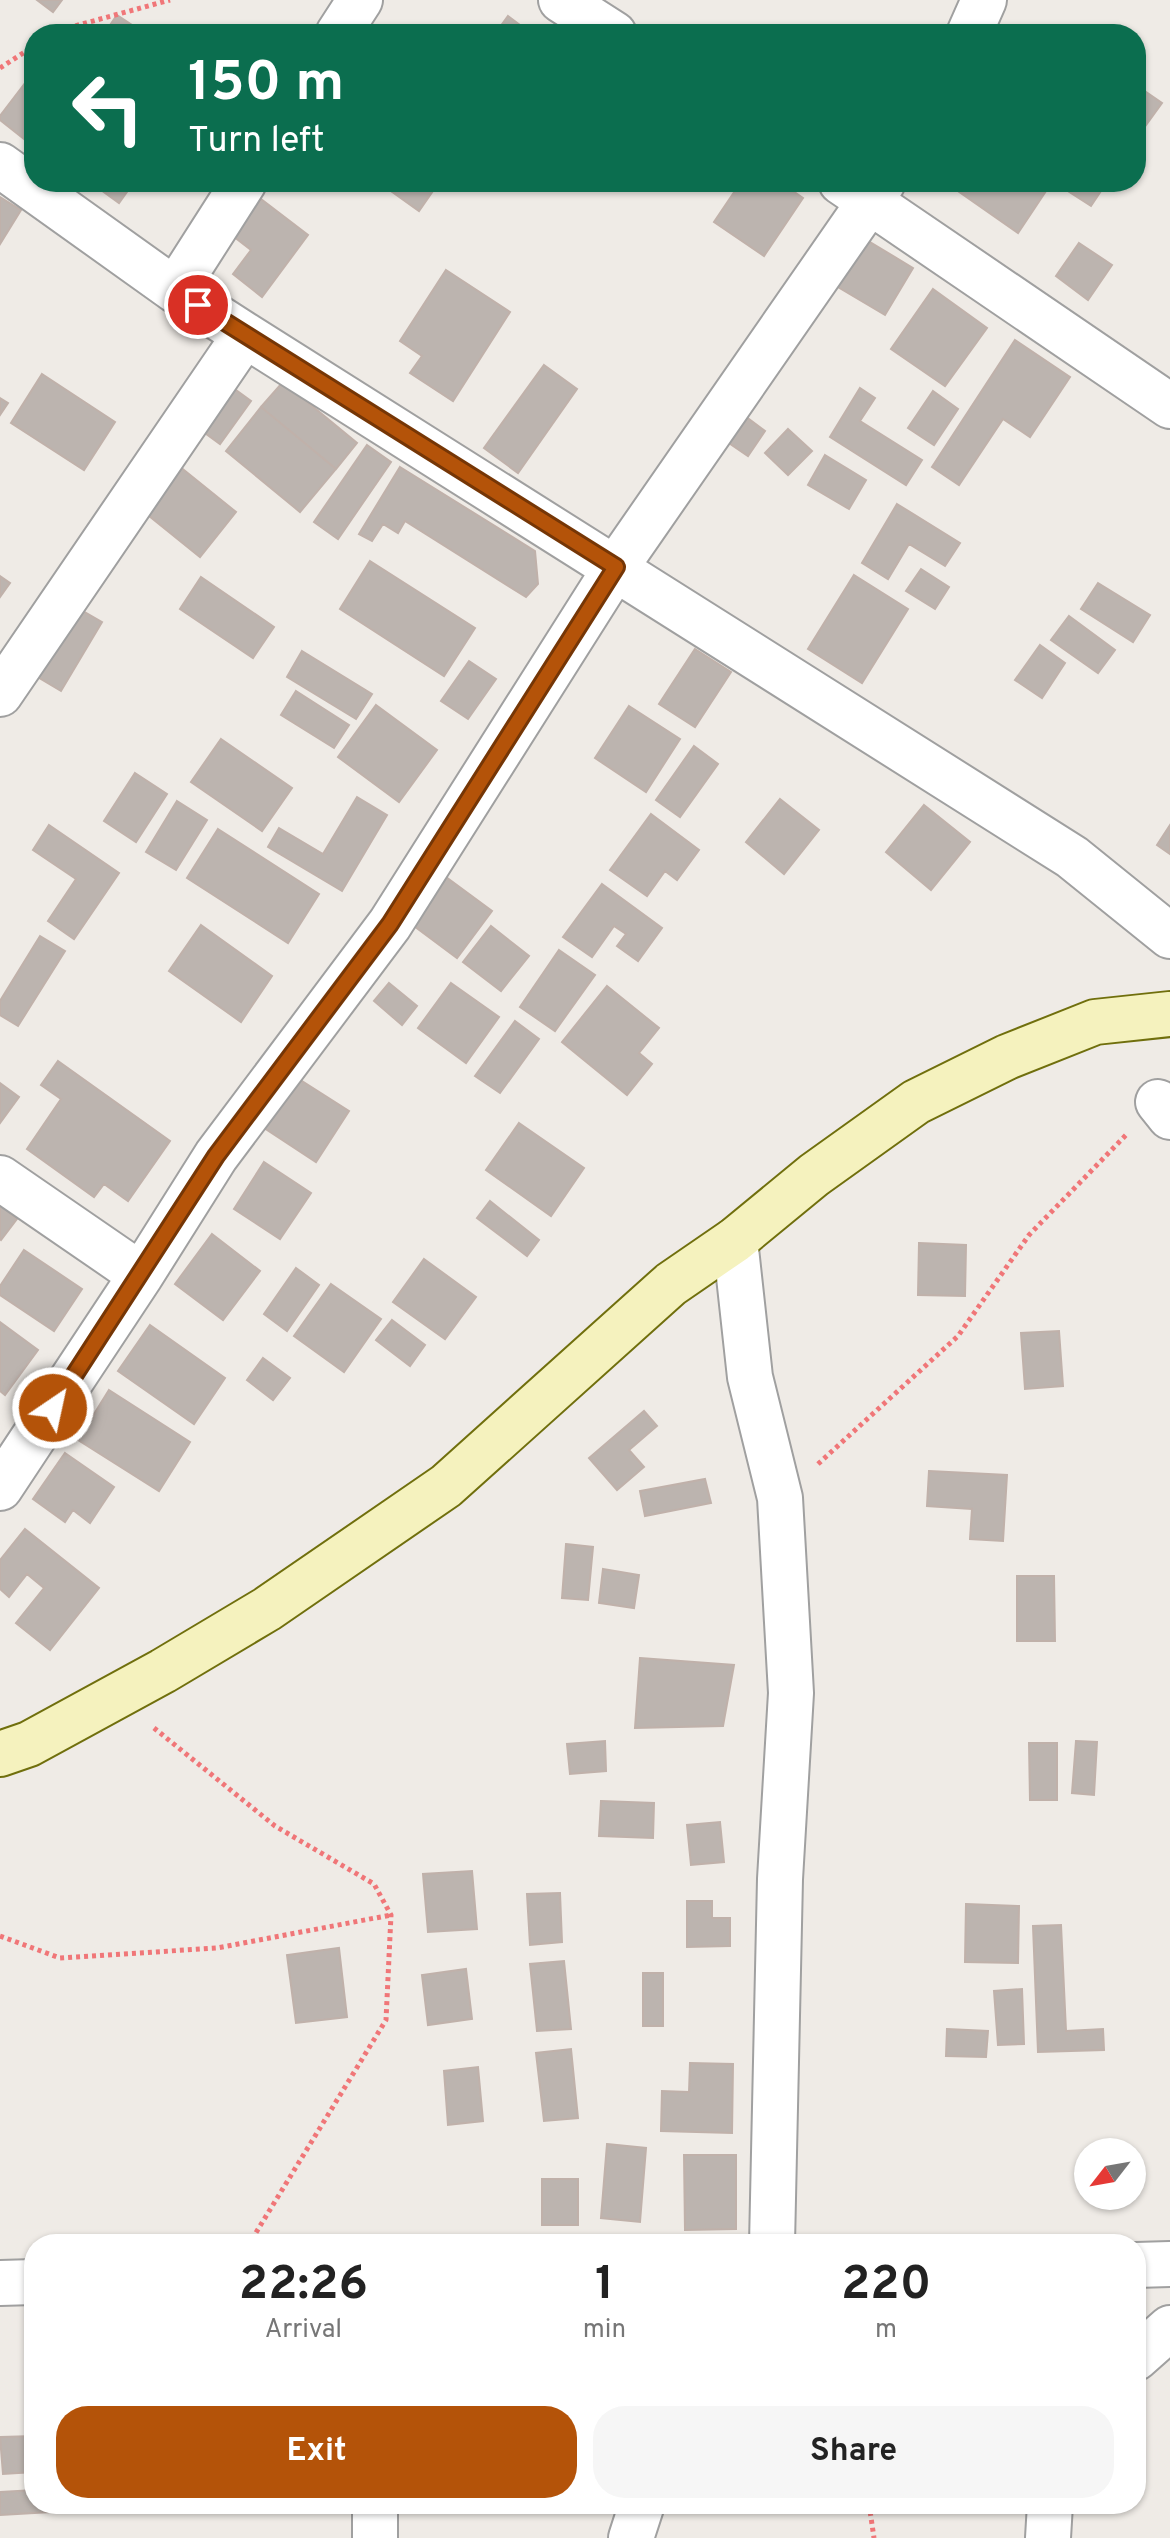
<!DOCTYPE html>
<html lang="en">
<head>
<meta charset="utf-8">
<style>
	:root { --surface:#fff; --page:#f6f6f6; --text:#222; --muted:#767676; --accent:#b45309 }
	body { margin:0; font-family:Overpass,sans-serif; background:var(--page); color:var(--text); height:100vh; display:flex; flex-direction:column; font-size:30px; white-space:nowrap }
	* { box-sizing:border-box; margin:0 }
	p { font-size:26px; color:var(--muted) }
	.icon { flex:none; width:44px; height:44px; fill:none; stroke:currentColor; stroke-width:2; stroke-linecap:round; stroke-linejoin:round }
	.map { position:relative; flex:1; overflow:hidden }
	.sheet { position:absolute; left:24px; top:2234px; width:1122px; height:280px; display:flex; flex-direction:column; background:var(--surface); border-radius:32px; box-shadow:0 2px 6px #0004 }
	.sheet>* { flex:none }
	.top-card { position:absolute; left:24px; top:24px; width:1122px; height:168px; border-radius:32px; box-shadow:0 2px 6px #0004; background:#0b6e4f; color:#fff; overflow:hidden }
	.needle { width:52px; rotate:239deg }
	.tools { position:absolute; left:1074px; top:2138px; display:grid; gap:16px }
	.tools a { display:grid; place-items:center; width:72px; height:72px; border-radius:50%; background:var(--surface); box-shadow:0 2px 6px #0004; font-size:40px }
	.pin { position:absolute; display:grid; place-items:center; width:68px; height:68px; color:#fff; margin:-34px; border:4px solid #fff; border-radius:50%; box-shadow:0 2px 8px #0007 }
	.me { position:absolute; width:88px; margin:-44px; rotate:34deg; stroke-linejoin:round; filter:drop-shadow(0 0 6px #0008) }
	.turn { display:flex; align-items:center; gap:28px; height:168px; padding:0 32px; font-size:36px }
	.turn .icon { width:104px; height:104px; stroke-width:2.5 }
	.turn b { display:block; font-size:56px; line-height:68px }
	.eta { display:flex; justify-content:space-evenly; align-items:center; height:136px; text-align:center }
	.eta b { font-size:48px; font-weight:700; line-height:56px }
	.action { display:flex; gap:16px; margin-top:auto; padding:16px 32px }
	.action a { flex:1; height:92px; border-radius:32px; background:var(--accent); color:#fff; font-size:32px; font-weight:700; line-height:92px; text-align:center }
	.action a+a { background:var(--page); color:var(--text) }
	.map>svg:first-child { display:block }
	.building { fill:#bcb4af; stroke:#c0b1aa; stroke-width:2 }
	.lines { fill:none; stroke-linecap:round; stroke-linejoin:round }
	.street-casing { stroke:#a0a0a0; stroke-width:48 }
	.secondary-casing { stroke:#706f0d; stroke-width:48 }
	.path { stroke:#f07678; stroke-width:5; stroke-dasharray:4 4; stroke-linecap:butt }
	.street { stroke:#fff; stroke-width:44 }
	.secondary { stroke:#f5f2be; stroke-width:44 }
	.route-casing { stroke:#753606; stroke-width:20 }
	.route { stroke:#b45309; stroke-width:14 }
</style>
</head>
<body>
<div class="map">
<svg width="1170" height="2538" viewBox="0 0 1170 2538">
	<rect width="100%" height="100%" fill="#efebe6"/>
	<path class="building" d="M37,0H62L53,12Z
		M117,15L141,31L138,34H104Z
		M508,16L532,34H495Z
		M32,74L34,76V147L0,120V116Z
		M1136,85L1162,103L1136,139Z
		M90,182H134L119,203Z
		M382,182H426L435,188L419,211L381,184Z
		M741,182H780L803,198L764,256L714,222Z
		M950,182H1052L1018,233L948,184Z
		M1066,182H1107L1091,206L1063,188Z
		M0,197L21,210L0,244Z
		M261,199L308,235L262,297L233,274L251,250L233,236Z
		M855,233L913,268L885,315L826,280Z
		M1079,243L1112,265L1088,300L1056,276Z
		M446,270L510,312L453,401L410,373L422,356L400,341Z
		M933,289L987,328L945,386L891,349Z
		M1015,340L1070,377L1030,437L1003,419L959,485L932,467Z
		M544,365L577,389L518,473L484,448Z
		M42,374L115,422L84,470L11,423Z
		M225,382L251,401L220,444L194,425Z
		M283,382L357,443L336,469L261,407Z
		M860,388L875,398L860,421L922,460L906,485L830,437Z
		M933,391L958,409L934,445L908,428Z
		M0,398L8,403L0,415Z
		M261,407L336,469L300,512L226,451Z
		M741,413L765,431L748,456L723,439Z
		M788,429L812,451L788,475L765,453Z
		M367,445L391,462L338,539L314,522Z
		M825,455L866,480L849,509L808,485Z
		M179,466L236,512L200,557L143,511Z
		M400,467L535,551L538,584L526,597L405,521L398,533L383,524L372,541L359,534Z
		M897,504L960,543L945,566L909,544L888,579L862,563Z
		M370,561L475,628L444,676L340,609Z
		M921,569L949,587L935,609L906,591Z
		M854,575L908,609L862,683L808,649Z
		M0,576L10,583L0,597Z
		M201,577L274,627L253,658L180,609Z
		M1098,583L1150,615L1133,642L1081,609Z
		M69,603L102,622L61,691L29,672Z
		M1069,616L1115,650L1098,673L1051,640Z
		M1040,645L1065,663L1042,698L1015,680Z
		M695,649L731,672L695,727L659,704Z
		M302,651L372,694L356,719L287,677Z
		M469,661L496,679L468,719L441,701Z
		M296,691L349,725L334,748L281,715Z
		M376,705L437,750L399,802L338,757Z
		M629,706L680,739L646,792L595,758Z
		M221,739L292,788L262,831L191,782Z
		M694,746L718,764L680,817L656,800Z
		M135,773L167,794L136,842L104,821Z
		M357,797L387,815L342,891L268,847L279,828L323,854Z
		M780,799L819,830L784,874L746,842Z
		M177,801L207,820L176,870L146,852Z
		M924,805L970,842L931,890L886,852Z
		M651,814L699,850L677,880L665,871L647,896L610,870Z
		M49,825L119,873L74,939L48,921L76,879L33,850Z
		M1170,825V854L1157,845Z
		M218,829L319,894L288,943L187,878Z
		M446,877L492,911L457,958L410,923Z
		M602,884L662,928L638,961L617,946L626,934L614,926L592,957L563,937Z
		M201,925L272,976L241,1022L169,971Z
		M491,926L529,956L501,991L463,962Z
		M40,936L65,951L18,1026L0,1015V1001Z
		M559,950L595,975L555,1031L520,1007Z
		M389,983L417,1006L402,1025L374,1001Z
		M451,983L499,1017L466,1063L418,1028Z
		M607,986L659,1028L639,1053L652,1064L627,1095L562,1042Z
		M515,1021L539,1039L500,1093L475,1076Z
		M58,1061L170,1141L128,1201L104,1184L94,1197L27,1149L61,1099L41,1085Z
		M291,1074L349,1111L316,1162L258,1124Z
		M0,1083L19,1097L0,1123Z
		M519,1123L584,1168L551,1216L486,1170Z
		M264,1162L311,1193L280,1239L234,1209Z
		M490,1201L539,1240L527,1256L477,1218Z
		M0,1205L17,1219L1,1240L0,1239Z
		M212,1234L260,1271L223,1320L175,1284Z
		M919,1243L966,1245L965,1296L918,1295Z
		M24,1250L82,1289L54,1331L0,1295V1286Z
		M424,1259L476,1297L445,1339L393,1302Z
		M296,1268L319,1285L287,1331L264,1314Z
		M331,1284L381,1319L344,1372L294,1336Z
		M392,1320L425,1345L410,1366L376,1340Z
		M0,1322L38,1350L5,1395L0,1391Z
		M150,1325L225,1378L194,1424L118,1371Z
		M1059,1331L1063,1386L1025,1389L1021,1333Z
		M263,1358L290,1378L273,1400L247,1380Z
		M109,1390L190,1442L159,1491L78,1440Z
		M644,1411L657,1426L629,1450L644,1467L617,1490L589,1458Z
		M65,1453L114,1487L90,1523L73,1510L65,1522L33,1499Z
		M929,1471L1007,1475L1003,1541L970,1539L972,1509L927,1506Z
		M705,1479L711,1503L645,1516L640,1491Z
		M25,1529L99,1588L50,1650L16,1623L44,1588L27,1574L9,1597L0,1589V1560Z
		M566,1544L593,1547L588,1600L562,1598Z
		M603,1569L639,1575L634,1608L599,1603Z
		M1017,1576H1054L1055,1641H1017Z
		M640,1658L734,1665L723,1726L635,1728Z
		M605,1741L606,1771L570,1774L567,1744Z
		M1076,1741L1097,1742L1094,1795L1072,1793Z
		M1029,1743H1057V1800H1030Z
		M601,1801L654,1803L653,1838L599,1836Z
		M720,1822L724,1862L691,1865L687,1825Z
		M472,1871L477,1929L428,1932L423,1874Z
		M560,1893L562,1942L530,1945L527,1894Z
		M687,1901H712V1918H730V1946L687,1947Z
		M966,1904L1019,1906L1018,1963L965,1962Z
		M1061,1925L1066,2031L1103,2029L1104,2050L1038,2052L1033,1926Z
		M339,1948L347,2017L296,2023L287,1955Z
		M564,1961L571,2029L537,2031L530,1964Z
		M466,1969L472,2019L428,2025L422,1975Z
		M643,1973H663V2026H643Z
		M1022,1989L1024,2044L998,2045L994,1991Z
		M947,2029L988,2031L986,2057L946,2056Z
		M571,2049L578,2118L544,2121L536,2053Z
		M690,2063L733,2064L732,2133L661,2131L662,2091L689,2092Z
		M478,2067L483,2121L448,2125L444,2071Z
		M607,2144L646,2148L640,2222L601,2218Z
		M684,2155H736V2229L685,2230Z
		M542,2179H578V2225H542Z
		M34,2436V2472L3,2474L0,2437Z
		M34,2490V2504H51V2512L0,2515V2492Z"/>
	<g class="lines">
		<g class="street-casing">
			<path id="street" d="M561,0L614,34
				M338,34L360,0
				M969,34L984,0
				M0,165L175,290L245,335L1072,857L1170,936
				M841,182L1170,406
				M175,290L244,182
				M0,694L245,335
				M1158,1102L1170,1117
				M0,1178L141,1275
				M735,1240L750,1377L780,1498L791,1693L780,1879L772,2244
				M0,1488L141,1275L216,1156L390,924L616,567L883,182
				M1136,2265L1170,2264
				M0,2283L34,2282
				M1136,2358L1170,2328
				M375,2504V2538
				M631,2538L642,2504
				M1048,2538L1050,2504"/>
		</g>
		<g class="secondary-casing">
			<path id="secondary" d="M0,1754L29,1744L163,1671L267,1609L446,1486L671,1284L735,1240L814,1175L916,1102L1007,1057L1095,1022L1170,1014"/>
		</g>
		<path class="path" d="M53,34L60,30L170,0
			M0,68L34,46
			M818,1464L958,1336L1029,1235L1127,1134
			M154,1728L275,1826L374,1884L391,1915L386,2020L249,2244
			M0,1936L60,1958L217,1948L391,1915
			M869,2504L874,2538"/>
		<use href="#street" class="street"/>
		<use href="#secondary" class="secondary"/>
	</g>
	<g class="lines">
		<g class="route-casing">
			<path id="route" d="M53,1408L216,1156L390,924L616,567L198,305"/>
		</g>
		<use href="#route" class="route"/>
	</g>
</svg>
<div class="tools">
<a><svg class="needle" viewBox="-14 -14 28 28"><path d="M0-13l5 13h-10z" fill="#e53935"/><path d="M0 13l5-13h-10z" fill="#767676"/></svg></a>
</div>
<div class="pin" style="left:198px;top:305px;background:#d93025"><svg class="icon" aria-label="arrive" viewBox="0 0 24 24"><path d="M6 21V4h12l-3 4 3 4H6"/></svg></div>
<svg class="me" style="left:53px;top:1408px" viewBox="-20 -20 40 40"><circle r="17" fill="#b45309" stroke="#fff" stroke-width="3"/><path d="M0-11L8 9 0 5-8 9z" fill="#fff"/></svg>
<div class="top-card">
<div class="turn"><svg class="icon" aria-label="left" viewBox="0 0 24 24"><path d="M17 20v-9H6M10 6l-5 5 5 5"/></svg><div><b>150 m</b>Turn left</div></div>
</div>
<section class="sheet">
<div class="eta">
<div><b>22:26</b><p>Arrival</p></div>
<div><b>1</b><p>min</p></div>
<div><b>220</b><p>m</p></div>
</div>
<div class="action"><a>Exit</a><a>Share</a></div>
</section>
</div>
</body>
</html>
